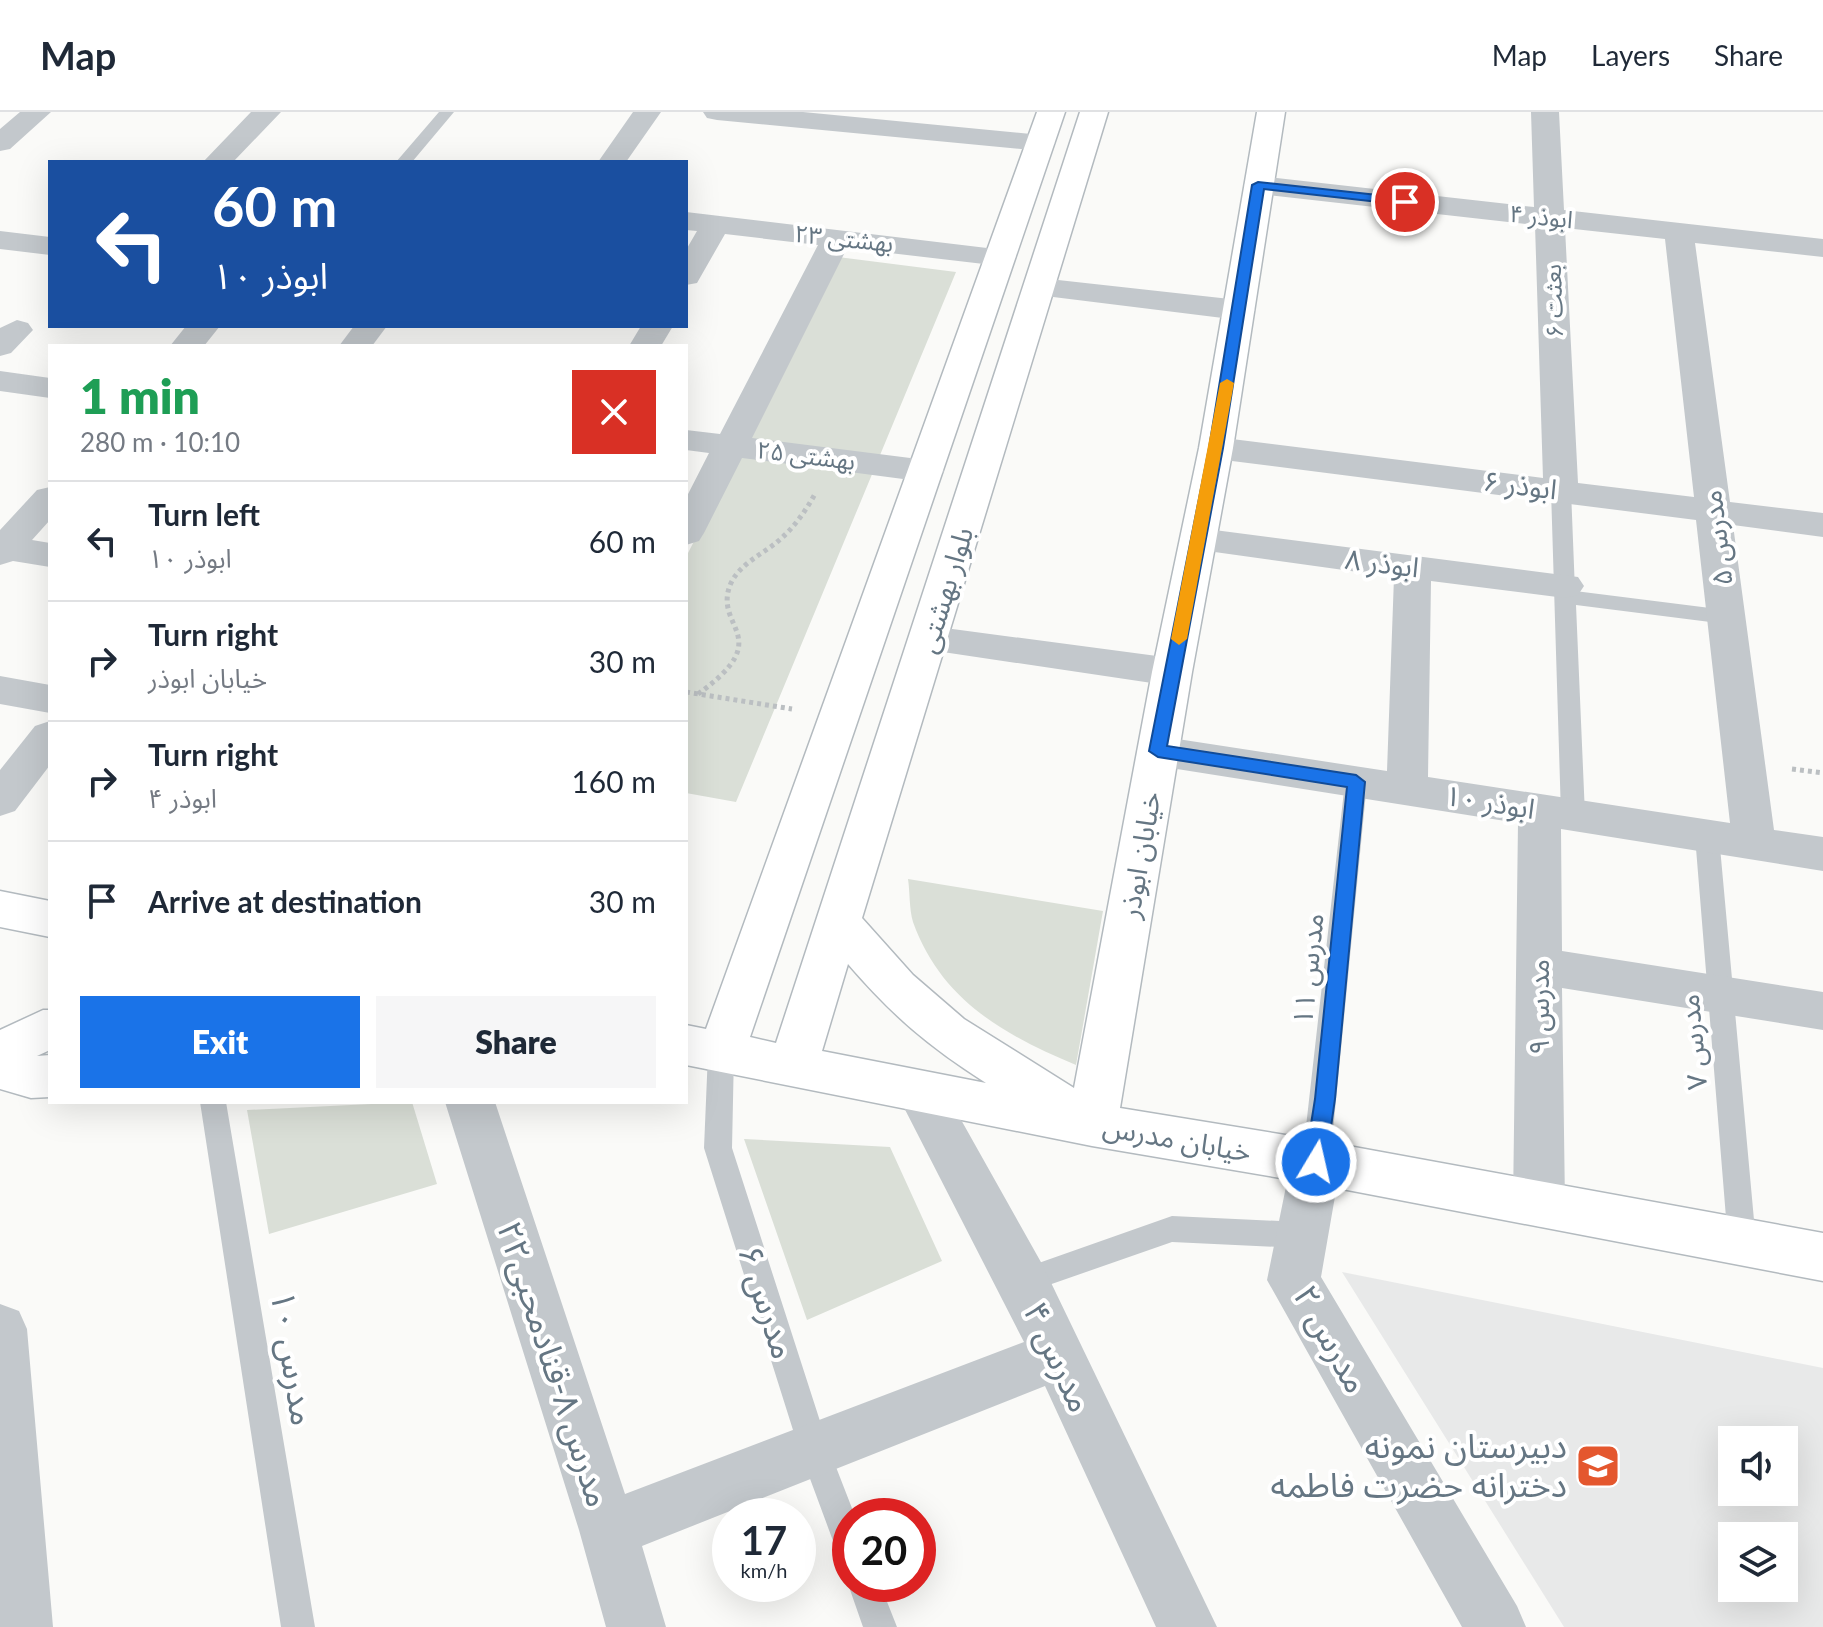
<!DOCTYPE html>
<html lang="en">
<head>
<meta charset="utf-8">
<style>
	:root { --surface:#fff; --page:#f6f6f7; --text:#1f2937; --muted:#747a83; --line:#e0e1e3; --accent:#1a73e8 }
	body { margin:0; font-family:Lato,"Noto Sans Arabic",sans-serif; background:var(--page); color:var(--text); height:100vh; display:flex; flex-direction:column; font-size:30px; white-space:nowrap }
	* { box-sizing:border-box; margin:0 }
	p { font-size:26px; color:var(--muted) }
	.icon { flex:none; width:44px; height:44px; fill:none; stroke:currentColor; stroke-width:2; stroke-linecap:round; stroke-linejoin:round }
	.map { position:relative; flex:1; overflow:hidden }
	.sheet { position:absolute; left:48px; top:232px; width:640px; height:760px; display:flex; flex-direction:column; background:var(--surface); border-radius:0px; box-shadow:0 8px 32px #0002 }
	.sheet>* { flex:none }
	.guide { position:absolute; left:48px; top:48px; width:640px; height:168px; border-radius:0px; box-shadow:0 8px 32px #0002; background:#1a4fa0; color:#fff; overflow:hidden }
	.controls { position:absolute; left:1718px; top:1314px; display:grid; gap:16px }
	.controls a { display:grid; place-items:center; width:80px; height:80px; border-radius:0px; background:var(--surface); box-shadow:0 8px 32px #0002; font-size:40px }
	.speed { position:absolute; left:712px; top:1386px; display:flex; gap:16px; font-size:40px; font-weight:700; text-align:center }
	.speed>* { display:grid; place-content:center; width:104px; height:104px; border-radius:50%; background:var(--surface); box-shadow:0 8px 32px #0002; line-height:1 }
	.speed small { font-size:20px; font-weight:400 }
	.speed .limit { border:12px solid #d22; background:#fff; color:#111 }
	.pin { position:absolute; display:grid; place-items:center; width:68px; height:68px; color:#fff; margin:-34px; border:4px solid #fff; border-radius:50%; box-shadow:0 2px 8px #0007 }
	.me { position:absolute; width:88px; margin:-44px; rotate:9deg; stroke-linejoin:round; filter:drop-shadow(0 0 6px #0008) }
	.turn { display:flex; align-items:center; gap:28px; height:168px; padding:0 32px; font-size:36px }
	.turn .icon { width:104px; height:104px; stroke-width:2.5 }
	.turn b { display:block; font-size:56px; line-height:68px }
	.round { display:grid; place-items:center; flex:none; width:84px; height:84px; border-radius:0px; background:var(--page) }
	.overview { display:flex; align-items:center; justify-content:space-between; height:136px; padding:0 32px }
	h1 { font-size:48px; font-weight:800; line-height:60px; color:#1e9e55 }
	.button { display:flex; gap:16px; margin-top:auto; padding:16px 32px }
	.button a { flex:1; height:92px; border-radius:0px; background:var(--accent); color:#fff; font-size:32px; font-weight:800; line-height:92px; text-align:center }
	.button a+a { background:var(--page); color:var(--text) }
	ul { padding:0; list-style:none }
	li { display:flex; align-items:center; gap:24px; height:120px; padding:0 32px; border-top:2px solid var(--line) }
	li div { flex:1 }
	li b { display:block; font-size:30px }
	li em { font-style:normal }
	header { display:flex; align-items:center; gap:48px; box-sizing:border-box; height:112px; padding:0 40px; background:var(--surface); border-bottom:2px solid var(--line) }
	header strong { font-size:38px }
	nav { display:flex; gap:44px; margin-inline-start:auto; font-size:28px }
	.map>svg:first-child { display:block }
	.built { fill:#e8e9e9; fill-rule:evenodd }
	.green { fill:#dadfd7 }
	.lines { fill:none; stroke-linecap:round; stroke-linejoin:round }
	.secondary-casing { stroke:#b3babf; stroke-width:3 }
	.path { stroke:#bbbfc2; stroke-width:5; stroke-dasharray:4 4; stroke-linecap:butt }
	.lane { fill:#c3c8cc; fill-rule:evenodd }
	.street { fill:#c3c8cc; fill-rule:evenodd }
	.secondary { fill:#fff; fill-rule:evenodd }
	.route { fill:#1a73e8; stroke:#114b97; stroke-width:2 }
	.slow { fill:#f59e0b }
	.labels { text-anchor:middle; stroke-width:8; stroke-linejoin:round; paint-order:stroke }
	.far-street-label { font-size:24px; fill:#657683; stroke:#fff }
	.street-label { font-size:28px; fill:#657683; stroke:#fff }
	.near-street-label { font-size:34px; fill:#657683; stroke:#fff }
	.near-poi-label { font-size:34px; fill:#657683; stroke:#fff; text-anchor:end }
</style>
</head>
<body>
<header>
<strong>Map</strong>
<nav><a>Map</a><a>Layers</a><a>Share</a></nav>
</header>
<div class="map">
<svg width="1823" height="1515" viewBox="0 0 1823 1515">
	<rect width="100%" height="100%" fill="#fafaf8"/>
	<path class="built" d="M1342,1160L1823,1256V1515H1564ZM1732,1328H1784V1380H1732ZM1732,1424H1784V1476H1732Z"/>
	<path class="green" d="M838,145L956,160L736,690L686,681V445Z
		M908,767L1103,799L1076,953C1004,923 941,888 913,810C909,797 910,780 908,767Z
		M412,990L437,1072L269,1122L247,998Z
		M744,1027L890,1035L942,1149L807,1208Z"/>
	<g class="lines">
		<g class="secondary-casing">
			<path id="secondary" d="M1037,0H1065L750,925L776,931L1080,0H1108L862,806L913,863L964,907L1074,976L1152,560L1199,336L1257,0H1285L1233,336L1192,560L1120,996L1316,1028L1823,1121V1169L1316,1072L1092,1034L686,953V913L706,917ZM848,852C893,904 928,934 986,971L822,939Z
				M0,779L50,789V825L0,815Z
				M43,898H50V938L37,944L50,943V985L31,986L0,977V918Z"/>
		</g>
		<path class="path" d="M686,580L792,597
			M698,582C779,524 711,516 731,471C740,452 761,443 777,430C793,417 805,400 815,382
			M1792,657L1823,661"/>
		<path class="lane" d="M439,0H454L412,50H396Z
			M1561,372L1571,378L1575,479L1726,498L1733,500L1736,505L1733,510L1726,512L1576,493L1585,703L1581,709L1573,712L1565,709L1561,703L1551,378Z
			M1356,662L1364,664L1367,670L1330,1050L1326,1059L1316,1062L1306,1059L1302,1050L1345,670L1348,664Z
			M1707,715L1715,718L1719,724L1756,1130L1752,1139L1742,1143L1732,1139L1728,1130L1695,724L1699,718Z
			M721,930L730,933L734,941L732,1036L829,1337L855,1404H850V1450L839,1445L799,1337L704,1036L708,941L712,933Z
			M200,990H226L315,1515H281Z
			M1172,1104L1301,1110L1311,1114L1315,1123L1311,1132L1301,1136L1172,1130L1023,1182L1013,1178L1009,1169L1013,1160Z
			M850,1466V1472H880L897,1515H863L848,1472Z"/>
		<path class="street" d="M20,0H51L10,37L0,39V17Z
			M251,0H281L233,50H203Z
			M633,0H661L626,50H598Z
			M703,0H803L1041,23L1051,25L1055,31L1051,37L1041,39L717,8L707,6Z
			M1531,0H1559L1564,98L1823,127V145L1695,131L1730,390L1823,401V425L1733,413L1774,718L1823,725V759L1561,717L1562,839L1823,880V918L1562,876L1565,1092L1557,1108L1539,1115L1521,1108L1513,1092L1518,711L1158,654L1143,650L1137,639L1143,628L1158,624L1387,659L1394,465L1186,436L1181,428L1186,420L1199,416L1578,465L1584,474L1578,483L1565,486L1431,469L1428,665L1730,711L1696,408L1216,347L1204,343L1199,336L1204,329L1216,325L1543,366L1535,113L1258,82L1248,79L1244,73L1248,67L1258,64L1534,95ZM1565,116L1665,127L1694,385L1578,371Z
			M686,100L1012,139L1016,145L1012,151L1001,154L847,136L752,326L926,348L938,351L944,359L938,367L926,370L742,346L704,421L699,429L686,433V386L709,341L686,338V318L720,322L818,133L725,122L697,171L686,173V138L697,119L686,118Z
			M0,119L50,125V143L0,137Z
			M1040,166L1239,188L1250,191L1255,198L1250,205L1239,208L1029,182L1024,175L1029,168Z
			M17,208L28,211L33,218L11,241L0,244V216Z
			M186,214H220L204,234H170Z
			M354,214H387L372,234H339Z
			M641,214H673L661,234H629Z
			M0,259L50,266V286L0,279Z
			M50,375V408L32,428L50,431V455L13,449L0,453V418L37,378Z
			M930,514L1172,546L1186,550L1192,560L1186,570L1172,574L916,536L911,527L916,518Z
			M0,564L50,573V601L0,592Z
			M50,609V653L15,699L0,704V658L35,614Z
			M920,959L937,965L1042,1152L1217,1515H1156L1045,1274L642,1434L666,1515H606L579,1418L445,990H495L625,1382L1024,1230L896,980L903,965Z
			M1316,1028L1334,1034L1341,1050L1321,1165L1517,1494L1526,1515H1462L1267,1168L1291,1050L1298,1034Z
			M0,1192L19,1199L27,1217L53,1515H0Z"/>
		<use href="#secondary" class="secondary"/>
	</g>
	<path class="route" d="M1258,70L1405,86L1411,90L1405,93L1264,77L1223,336L1167,634L1356,663L1365,670L1335,987L1326,1050L1323,1057L1316,1059L1308,1057L1305,1050L1315,987L1347,675L1158,645L1149,639L1209,336L1252,73Z"/>
	<path class="slow" d="M1227,267L1234,271L1187,527L1179,533L1171,527L1220,271Z"/>
	<defs>
		<g id="school-square" transform="scale(2.3)"><rect x="-9" y="-9" width="18" height="18" rx="4" fill="#e4572e" stroke="#fff"/><path d="M0-5L7-2L0 1L-7-2ZM-4 1L0 2.5L4 1V4Q0 6-4 4Z" fill="#fff"/></g>
	</defs>
	<g fill-rule="evenodd">
		<use href="#school-square" x="1598" y="1354"/>
	</g>
	<g class="labels">
		<g class="far-street-label">
			<text transform="translate(1541 105) rotate(6)" y="8">ابوذر ۴</text>
			<text transform="translate(844 127) rotate(6)" y="8">بهشتی ۲۳</text>
			<text transform="translate(1554 189) rotate(-92)" y="8">بعثت ۶</text>
			<text transform="translate(806 344) rotate(7)" y="8">بهشتی ۲۵</text>
		</g>
		<g class="street-label">
			<text transform="translate(1520 373) rotate(7)" y="10">ابوذر ۶</text>
			<text transform="translate(1717 426) rotate(-97)" y="10">مدرس ۵</text>
			<text transform="translate(1382 451) rotate(7)" y="10">ابوذر ۸</text>
			<text transform="translate(945 478) rotate(-73)" y="10">بلوار بهشتی</text>
			<text transform="translate(1490 690) rotate(9)" y="10">ابوذر ۱۰</text>
			<text transform="translate(1140 743) rotate(-80)" y="10">خیابان ابوذر</text>
			<text transform="translate(1308 857) rotate(-84)" y="10">مدرس ۱۱</text>
			<text transform="translate(1539 895) rotate(-90)" y="10">مدرس ۹</text>
			<text transform="translate(1693 930) rotate(-95)" y="10">مدرس ۷</text>
			<text transform="translate(1177 1027) rotate(10)" y="10">خیابان مدرس</text>
		</g>
		<g class="near-street-label">
			<text transform="translate(767 1190) rotate(72)" y="12">مدرس ۶</text>
			<text transform="translate(1331 1227) rotate(61)" y="12">مدرس ۲</text>
			<text transform="translate(1058 1245) rotate(65)" y="12">مدرس ۴</text>
			<text transform="translate(293 1246) rotate(81)" y="12">مدرس ۱۰</text>
			<text transform="translate(554 1252) rotate(72)" y="12">مدرس ۸-قنادمحبی۲۲</text>
		</g>
		<g class="near-poi-label">
			<text x="1567" y="1346">دبیرستان نمونه<tspan x="1567" dy="39">دخترانه حضرت فاطمه</tspan></text>
		</g>
	</g>
</svg>
<div class="controls">
<a><svg class="icon" aria-label="sound" viewBox="0 0 24 24"><path d="M4 9h4l5-4v14l-5-4H4zM17 9q2 3 0 6"/></svg></a>
<a><svg class="icon" aria-label="layers" viewBox="0 0 24 24"><path d="M12 4l9 5-9 5-9-5zM3 14l9 5 9-5"/></svg></a>
</div>
<div class="speed"><div>17<small>km/h</small></div><div class="limit">20</div></div>
<div class="pin" style="left:1405px;top:90px;background:#d93025"><svg class="icon" aria-label="arrive" viewBox="0 0 24 24"><path d="M6 21V4h12l-3 4 3 4H6"/></svg></div>
<svg class="me" style="left:1316px;top:1050px" viewBox="-20 -20 40 40"><circle r="17" fill="#1a73e8" stroke="#fff" stroke-width="3"/><path d="M0-11L8 9 0 5-8 9z" fill="#fff"/></svg>
<div class="guide">
<div class="turn"><svg class="icon" aria-label="left" viewBox="0 0 24 24"><path d="M17 20v-9H6M10 6l-5 5 5 5"/></svg><div><b>60 m</b>ابوذر ۱۰</div></div>
</div>
<section class="sheet">
<div class="overview"><div><h1>1 min</h1><p>280 m · 10:10</p></div><a class="round" style="background:#d93025;color:#fff"><svg class="icon" aria-label="close" viewBox="0 0 24 24"><path d="M6 6l12 12M18 6L6 18"/></svg></a></div>
<ul>
<li><svg class="icon" aria-label="left" viewBox="0 0 24 24"><path d="M17 20v-9H6M10 6l-5 5 5 5"/></svg><div><b>Turn left</b><p>ابوذر ۱۰</p></div><em>60 m</em></li>
<li><svg class="icon" aria-label="right" viewBox="0 0 24 24"><path d="M7 20v-9h11M14 6l5 5-5 5"/></svg><div><b>Turn right</b><p>خیابان ابوذر</p></div><em>30 m</em></li>
<li><svg class="icon" aria-label="right" viewBox="0 0 24 24"><path d="M7 20v-9h11M14 6l5 5-5 5"/></svg><div><b>Turn right</b><p>ابوذر ۴</p></div><em>160 m</em></li>
<li><svg class="icon" aria-label="arrive" viewBox="0 0 24 24"><path d="M6 21V4h12l-3 4 3 4H6"/></svg><div><b>Arrive at destination</b></div><em>30 m</em></li>
</ul>
<div class="button"><a>Exit</a><a>Share</a></div>
</section>
</div>
</body>
</html>
